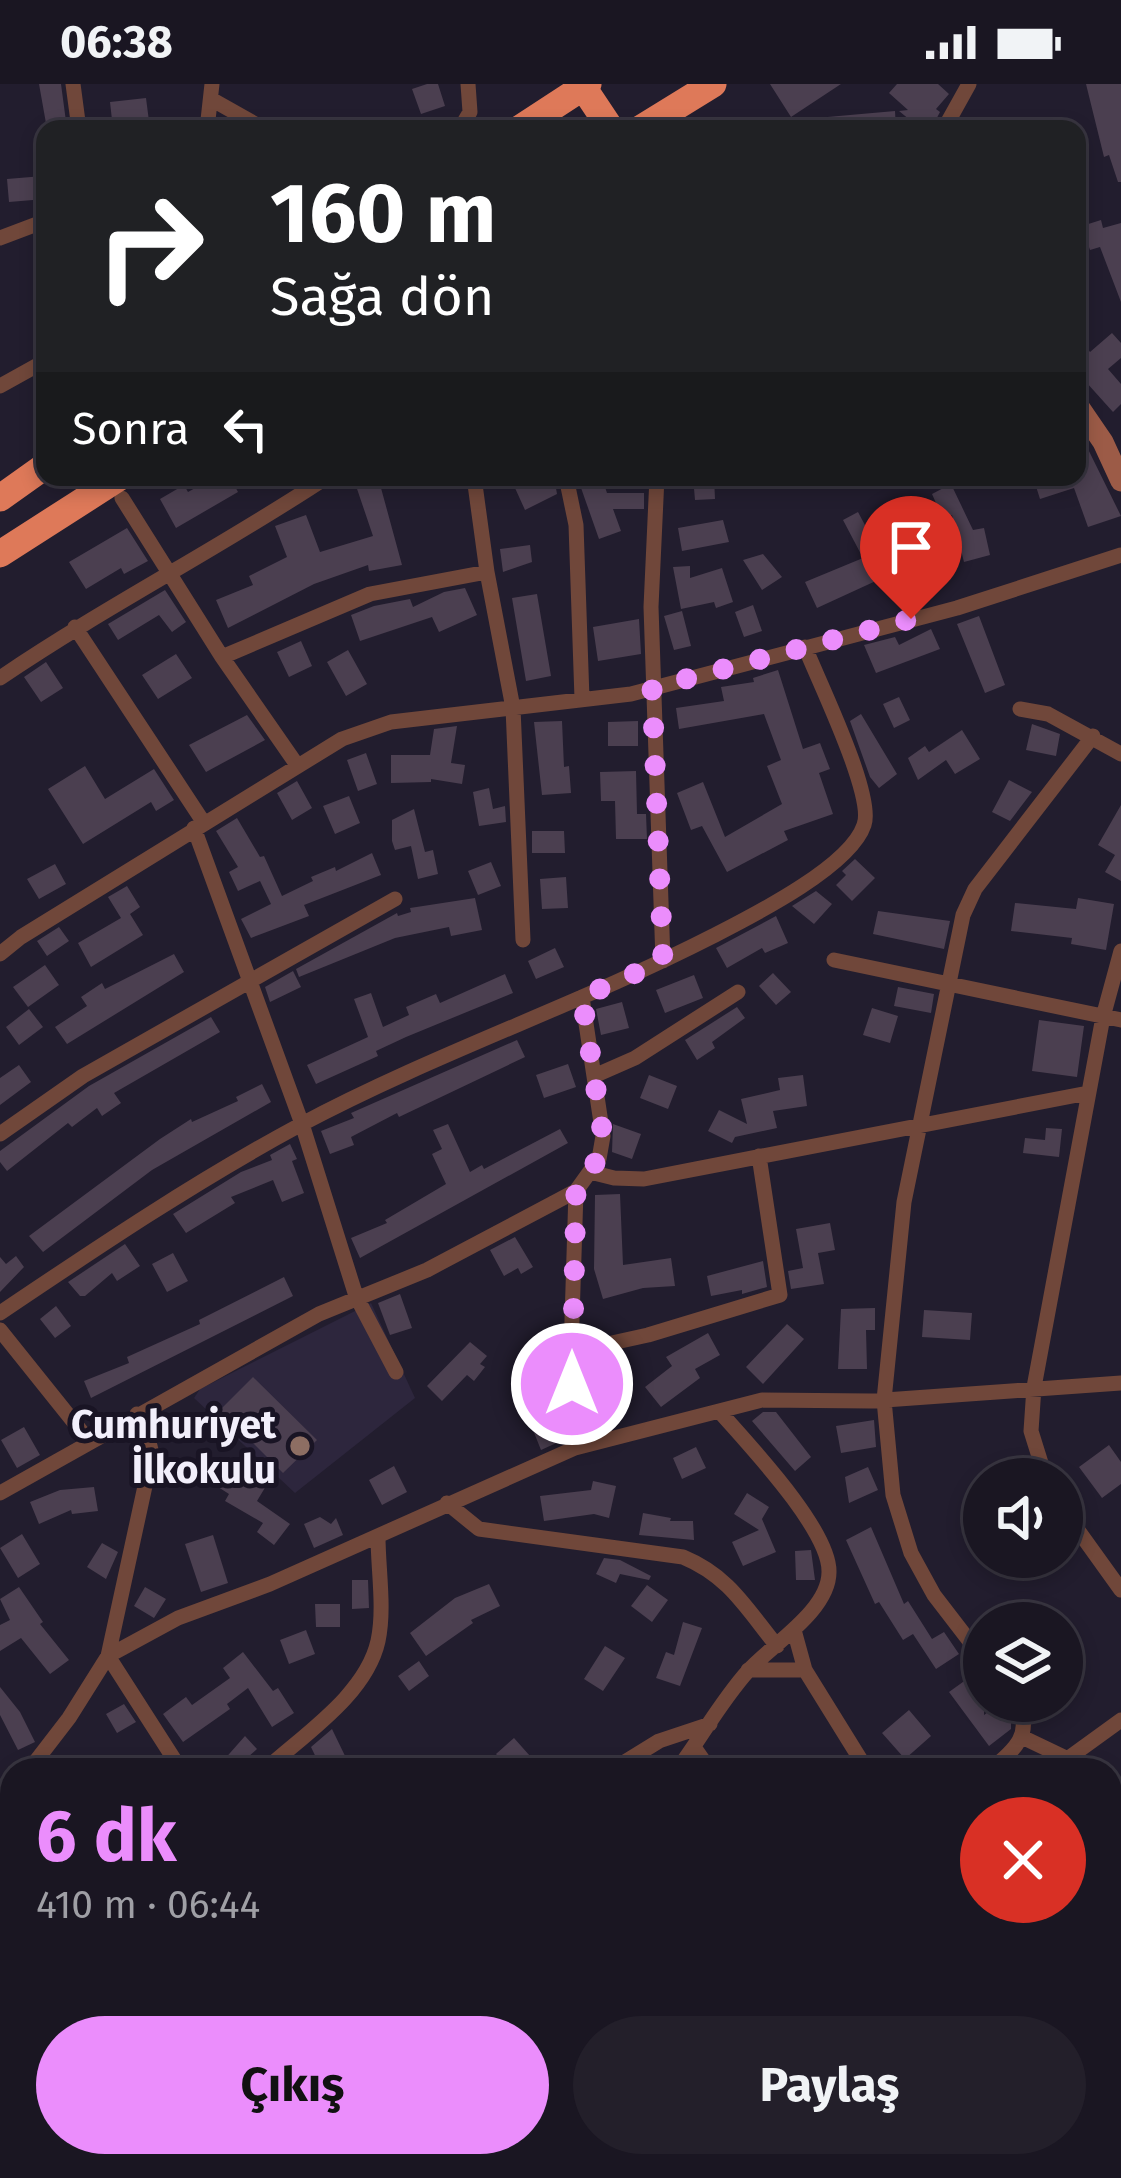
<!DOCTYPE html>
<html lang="tr">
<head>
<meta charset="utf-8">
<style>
	:root { --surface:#1a1622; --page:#231f2a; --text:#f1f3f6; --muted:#9f9fa5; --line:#383540; --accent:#eb8dfc }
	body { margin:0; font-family:"Fira Sans",sans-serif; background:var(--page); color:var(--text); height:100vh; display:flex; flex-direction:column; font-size:45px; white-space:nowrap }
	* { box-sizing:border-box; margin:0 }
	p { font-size:39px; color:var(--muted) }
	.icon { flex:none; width:66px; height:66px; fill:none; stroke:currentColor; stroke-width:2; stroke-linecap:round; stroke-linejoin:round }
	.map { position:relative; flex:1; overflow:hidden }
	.sheet { position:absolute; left:0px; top:1674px; width:1122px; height:420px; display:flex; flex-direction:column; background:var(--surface); border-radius:36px 36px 0 0; box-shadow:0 6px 18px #0003,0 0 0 3px var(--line) }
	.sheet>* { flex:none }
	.top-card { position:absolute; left:36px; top:36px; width:1050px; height:366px; border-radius:24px; box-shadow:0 6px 18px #0003,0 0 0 3px var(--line); background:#202124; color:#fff; overflow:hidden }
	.buttons { position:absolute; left:963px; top:1374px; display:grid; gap:24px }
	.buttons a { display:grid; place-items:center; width:120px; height:120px; border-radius:50%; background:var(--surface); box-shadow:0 6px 18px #0003,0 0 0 3px var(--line); font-size:60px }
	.pin { position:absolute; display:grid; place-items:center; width:102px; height:102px; color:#fff; margin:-123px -51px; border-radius:50% 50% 50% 0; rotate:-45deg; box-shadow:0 0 12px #0007 }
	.pin .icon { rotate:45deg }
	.me { position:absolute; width:132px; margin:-66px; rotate:0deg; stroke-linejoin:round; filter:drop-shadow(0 0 9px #0008) }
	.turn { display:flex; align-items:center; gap:42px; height:252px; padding:0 36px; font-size:54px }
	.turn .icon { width:156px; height:156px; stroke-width:2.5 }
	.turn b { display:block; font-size:84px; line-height:102px }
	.then { display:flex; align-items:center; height:114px; padding:0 36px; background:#0003; gap:24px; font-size:45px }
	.round { display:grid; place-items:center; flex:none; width:126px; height:126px; border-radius:63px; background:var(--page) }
	.summary { display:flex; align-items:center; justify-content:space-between; height:204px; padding:0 36px }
	h1 { font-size:72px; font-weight:700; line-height:90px; color:var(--accent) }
	.cta { display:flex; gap:24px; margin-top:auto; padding:24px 36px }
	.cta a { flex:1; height:138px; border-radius:72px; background:var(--accent); color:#111; font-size:48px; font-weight:700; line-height:138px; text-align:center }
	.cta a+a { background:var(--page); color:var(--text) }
	.status { display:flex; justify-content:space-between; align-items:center; height:84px; padding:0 60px; background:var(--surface); direction:ltr }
	.status svg { height:33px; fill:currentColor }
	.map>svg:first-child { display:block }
	.built { fill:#2d263d }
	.building { fill:#4b3f50 }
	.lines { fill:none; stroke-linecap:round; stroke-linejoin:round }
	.street { stroke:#70473a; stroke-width:15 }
	.secondary { stroke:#9c5b47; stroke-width:21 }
	.highway { stroke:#de7959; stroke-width:27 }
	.route { stroke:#eb8dfc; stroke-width:21; stroke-dasharray:0 37.8 }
	.education-dot { fill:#8d6e63; stroke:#191424; stroke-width:4.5 }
	.labels { text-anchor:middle; stroke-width:10; stroke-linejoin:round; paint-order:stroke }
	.poi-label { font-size:39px; font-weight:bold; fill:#f2effb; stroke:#191424; text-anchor:end }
</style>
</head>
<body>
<div class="status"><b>06:38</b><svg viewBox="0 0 49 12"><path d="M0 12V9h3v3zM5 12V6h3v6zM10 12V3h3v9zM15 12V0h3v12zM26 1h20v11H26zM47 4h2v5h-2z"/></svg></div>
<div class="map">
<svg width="1121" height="2094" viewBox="0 0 1121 2094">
	<rect width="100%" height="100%" fill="#221d2e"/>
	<path class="built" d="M371,1219L415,1314L295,1409L194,1314L200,1305Z"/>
	<path class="building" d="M39,0H61L67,45H47Z
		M427,0H438L445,22L421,30L412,5Z
		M770,0H841L791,33Z
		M897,0H938L949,10L936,25L940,28L931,45H921L899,27L908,26L889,9Z
		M1086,0H1121V98H1118L1109,71L1104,73Z
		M146,14L150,45H113L110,18Z
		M895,27L896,45H806L805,35Z
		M43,92L45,115L9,118L7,95Z
		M1101,136L1103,144L1121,139V218L1100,163L1090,166L1082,142Z
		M1112,249L1121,259V274L1108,285L1121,300V320L1113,328L1077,288V251L1090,268Z
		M1084,357L1121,432L1088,443L1074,404L1040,415L1033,393H1077V359Z
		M215,393H230L238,408L176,444L160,415L184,401L188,408Z
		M353,393H378L402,481L369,487L368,481L314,500L228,544L216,516L253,501L249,492L287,473L275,442L306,431L320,468L373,452Z
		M510,393H554L557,410L525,426Z
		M693,393H714L715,415L695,416Z
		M602,394L607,409H644V425H613L621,447L599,455L580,401Z
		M951,400L973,446L984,444L990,471L964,478L952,431L943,435L932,410Z
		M912,415L918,438L912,439L928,480L900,490L883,423Z
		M858,428L891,490L817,524L805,498L863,474L843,436Z
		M723,436L729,458L682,467L678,444Z
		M127,444L148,477L124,490L121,484L86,505L69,478Z
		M530,461L532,478L503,488L500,465Z
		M763,470L782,493L762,506L743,476Z
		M690,482V494L722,484L733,518L716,524L714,518L681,525L673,483Z
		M465,504L477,531L439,548L432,533L360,557L351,531L374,522L410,515L413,523L444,508Z
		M165,506L186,538L172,548L159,531L118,556L108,540Z
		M537,510L551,592L526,597L512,514Z
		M753,521L762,547L744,553L735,528Z
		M682,527L691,562L674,566L664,532Z
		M979,532L1005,601L985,609L957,540Z
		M639,535L641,570L598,577L593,543Z
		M931,545L940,565L876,589L864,561L895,553L899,561Z
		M301,557L312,582L289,593L277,568Z
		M348,566L367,600L346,612L327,578Z
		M176,570L192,594L158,615L142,591Z
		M46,578L63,604L41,618L24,593Z
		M778,586L803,665L820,659L830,685L819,689L833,730L784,747L788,756L727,788L702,742L691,746L677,709L703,698L725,753L782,720L767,682L781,676L764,630L679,645L676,624L724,617L721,603L754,598L753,594Z
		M899,613L910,636L894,644L883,620Z
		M861,630L897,690L879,704L870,693L850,637Z
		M247,631L265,656L206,688L189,661Z
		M562,637L564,683L569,682L571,709L542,711L534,638Z
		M638,637V662H608V638Z
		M1032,640L1060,650L1056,672L1026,666Z
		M457,642L451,679L465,681L462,700L431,695V698L391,699V671H430L434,645Z
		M962,646L980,675L955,690L946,676L918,696L908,674L925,662L929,668Z
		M366,669L377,700L358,707L347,676Z
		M85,682L105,715L154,685L174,716L156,727L151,718L83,760L48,705Z
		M636,687L637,730H646L647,755H616L615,717H601L600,688Z
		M1009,696L1032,708L1010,737L992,728Z
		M297,697L312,724L292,736L277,709Z
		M489,704L493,725L505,722L506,738L479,742L473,708Z
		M349,712L360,739L335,750L323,722Z
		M1121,721V797L1105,788L1115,771L1098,761Z
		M414,725L425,768L433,766L438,790L418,795L411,762L395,766L392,757V736Z
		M237,734L260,773L264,772L282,812L313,797L311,793L335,783L336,787L372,769L381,791L304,821L309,832L251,854L241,835L271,820L260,797L238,807L229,788L238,783L216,747Z
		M532,747H564L565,769H532Z
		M855,775L875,794L852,817L836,801L846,791L842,787Z
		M491,778L501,802L478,811L468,787Z
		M55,780L66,800L39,815L27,795Z
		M566,793L568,824L542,825L540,795Z
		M127,802L140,823L130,830L143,851L91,883L78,859L121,834L108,813Z
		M816,807L832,820L814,840L792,822Z
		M475,814L482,846L451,852L449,843L395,854L299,893L296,885L397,829L398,832L411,828L410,824Z
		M1078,814L1114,820L1106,866L1071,860L1072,854L1011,847L1015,819L1076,825Z
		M878,827L950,837L944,865L873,850Z
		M776,832L788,859L765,869L762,864L727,884L716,864Z
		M59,843L69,857L47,872L37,857Z
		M555,864L564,883L536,895L528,877Z
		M174,870L184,888L67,960L55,943L87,922L81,913L102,899L105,905Z
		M45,881L59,901L28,923L13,903Z
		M293,887L301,903L270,918L265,903Z
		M773,889L791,908L776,921L759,902Z
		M505,890L513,909L406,953L376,967L378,972L316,1000L307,981L368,953L354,915L371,909L383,943L409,931L406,923L436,910L440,919Z
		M694,891L703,914L665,929L656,906Z
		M898,903L934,910L931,929L894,922Z
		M622,918L629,944L601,951L596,925Z
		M737,923L745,934L712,958L715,964L697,976L685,956Z
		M872,924L898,932L890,959L863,951Z
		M29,925L43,943L19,961L6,943Z
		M211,933L220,948L114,1009L121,1019L102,1032L97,1024L72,1043L68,1039L7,1087L0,1078V1067L89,1002Z
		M1039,936L1084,942L1077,993L1032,987Z
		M517,956L525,973L399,1033L397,1029L351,1053L354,1061L330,1070L321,1047L354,1034L351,1029Z
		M568,980L576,1003L544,1014L536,991Z
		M19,981L31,998L0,1021V994Z
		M649,991L677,1002L668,1025L640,1014Z
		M803,991L807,1022L773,1027L777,1044L735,1053L732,1059L708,1047L719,1026L747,1040L741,1015L780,1006L778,994Z
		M262,1000L271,1018L152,1086L43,1168L29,1152L160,1055L191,1035L192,1038L238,1017L236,1013Z
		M448,1040L470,1088L482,1081L484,1085L560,1045L568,1059L360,1174L351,1154L387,1139L385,1136L446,1100L432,1070L442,1065L433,1046Z
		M613,1040L641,1050L632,1075L612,1068Z
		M1046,1044L1062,1045L1059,1073L1023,1069L1025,1054L1045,1056Z
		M290,1060L297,1075L292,1077L304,1109L282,1118L273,1096L231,1113L235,1119L186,1149L173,1130L241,1088L272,1076L270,1071Z
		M620,1110L623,1181L671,1174L675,1202L643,1204L603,1215L594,1185L595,1111Z
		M830,1139L835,1166L818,1169L824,1200L791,1205L788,1187L803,1184L796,1145Z
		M515,1153L533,1183L521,1190L518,1184L504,1192L490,1166Z
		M125,1160L140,1182L117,1197L112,1189L85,1212H80L68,1198Z
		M173,1169L188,1197L167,1208L152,1180Z
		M16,1172L24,1183L0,1208V1173L6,1180Z
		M763,1177L767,1203L742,1210V1206L711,1212L707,1192Z
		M284,1193L293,1212L91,1314L84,1297L129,1279L127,1273L200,1240L199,1236Z
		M400,1210L412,1244L390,1251L378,1219Z
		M56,1222L71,1242L55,1254L40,1235Z
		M875,1224V1246H866L867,1285H838L841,1225Z
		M924,1226L972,1229L970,1256L922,1253Z
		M787,1240L804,1255L763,1300L746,1283Z
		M708,1249L720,1271L695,1285L700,1294L661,1323L645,1303L672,1282L666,1273Z
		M470,1258L487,1272L480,1280L485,1283L474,1297L467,1291L442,1317L427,1302Z
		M553,1282L560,1292L561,1308L544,1319L529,1297Z
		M615,1283L630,1301L610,1318L595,1300Z
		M253,1293L317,1356L283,1389L220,1326Z
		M763,1328H776L811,1373L795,1387L752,1337Z
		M560,1330L563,1356L541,1366L531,1341Z
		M874,1336L876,1363L841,1369L836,1342Z
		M24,1343L40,1371L17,1384L1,1356Z
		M1109,1361L1121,1378V1400L1102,1414L1079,1383Z
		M696,1363L706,1384L682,1395L673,1374Z
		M228,1380L266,1402L257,1417L290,1440L274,1461L257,1448L263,1439L225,1417L229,1410L215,1401Z
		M394,1382L407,1408L382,1421L369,1396Z
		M868,1383L878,1406L849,1419L845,1393Z
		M593,1397L616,1402L609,1434L594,1430L544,1437L540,1412L591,1406Z
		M94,1403L98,1427L72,1430L71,1426L39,1440L30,1418L60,1406Z
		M747,1409L769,1423L762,1435L776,1468L743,1482L732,1458L759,1446L734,1430Z
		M643,1429L671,1434L670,1437H693L694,1456L639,1451Z
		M320,1433L331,1440L336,1434L343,1451L314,1464L304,1440Z
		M871,1443L904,1520L908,1517L932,1555L944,1548L959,1570L936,1585L913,1550L903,1556L879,1518L875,1520L846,1456Z
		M22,1450L40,1480L18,1494L0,1464Z
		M213,1451L228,1499L201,1508L185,1460Z
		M102,1459L118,1468L106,1495L87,1483Z
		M811,1466L815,1496H796L795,1467Z
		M604,1474L620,1476L651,1492L649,1496L620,1490L616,1499L596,1490Z
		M352,1496H368L369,1524L352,1525Z
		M489,1500L500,1522L471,1536L473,1539L426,1572L410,1549L455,1514Z
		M647,1501L668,1516L652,1538L631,1522Z
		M19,1503L43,1538L40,1540L69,1576L50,1590L21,1554L0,1567V1541L10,1536L0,1515Z
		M145,1503L166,1515L154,1534L134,1522Z
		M315,1520H340V1543H316Z
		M683,1538L702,1544L680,1602L656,1594L666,1568L674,1571Z
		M306,1546L315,1570L289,1580L280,1556Z
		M605,1562L625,1574L603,1607L584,1595Z
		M243,1568L273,1607L278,1604L294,1629L272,1643L248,1604L227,1620L230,1625L183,1658L163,1630L186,1613L192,1621L230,1594L223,1584Z
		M419,1577L429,1592L409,1607L398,1592Z
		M974,1590L984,1603V1631L999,1620L1011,1639V1645L989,1662L949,1608Z
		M0,1603L20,1628L35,1658L18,1666L0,1631Z
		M124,1620L136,1638L117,1649L106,1630Z
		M909,1626L931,1652L905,1675L882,1649Z
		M332,1645L347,1676L322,1686L311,1663Z
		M245,1652L257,1665L233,1686H215Z
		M514,1654L530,1672L519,1686H510L496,1670Z"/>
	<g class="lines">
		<path class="street" d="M73,0L79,45
			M211,15L264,45
			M207,45L212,0
			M460,45L470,28L468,0
			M944,45L969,0
			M0,154L45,137
			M0,302L45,277
			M474,393L487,488L513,624L523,856
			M566,393L576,441L582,615
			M657,393L651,523L663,877
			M122,414L222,573L297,681
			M75,543L204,739
			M222,573L370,510L487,488
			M0,594C106,522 220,464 327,393
			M1020,625L1048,630L1121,670
			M194,744L302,1040L356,1212L396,1288
			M0,870L21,853L342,655L391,638L631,610L957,524L1121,471
			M834,876L1121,936
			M594,992L635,974L738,908
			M0,1050L83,992L395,815
			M590,1088L614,1094L644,1095L1088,1009
			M0,1229C98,1163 196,1097 300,1041C433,970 578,921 713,852C752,832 850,783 864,741C875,712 818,596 805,563
			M0,1246L89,1357
			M571,1268L648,1251L780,1211L759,1072
			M137,1330L145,1342L152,1370L108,1572L181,1686
			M575,1364L571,1268L576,1107
			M1046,1395L1031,1347L1034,1303L1103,933L1121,867
			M0,1409L319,1230L427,1186L576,1107L599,1075L603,1052L582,913
			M447,1419L479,1445L683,1473C729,1492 746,1524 777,1562
			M1062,1424L1121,1506
			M794,1546L805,1586L867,1686
			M984,1576L934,1511L911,1469L893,1411L884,1316L904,1118L963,831L975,805L1093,652
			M748,1586H805
			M1022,1653L1068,1675
			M694,1663L710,1686
			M29,1686L69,1634L108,1572L178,1534L270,1500L575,1364L762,1316L871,1317L1121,1299
			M265,1686C303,1651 366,1611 378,1557C385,1525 378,1485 378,1452
			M612,1686L659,1657L710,1640
			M677,1686C701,1654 721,1617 748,1587C771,1561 829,1527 829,1488C830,1446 748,1360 720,1328
			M990,1686C1014,1667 1036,1648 1015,1617
			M1052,1686L1121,1636
			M0,1720L12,1706
			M1110,1856L1121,1874
			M0,1909L12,1922
			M1110,2003L1121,1998
			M32,2082L34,2094
			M511,2082L519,2094
			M1083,2082L1090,2094
			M203,2094L214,2082
			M712,2094L719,2082"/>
		<path class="secondary" d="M1077,320L1103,358L1121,397"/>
		<path class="highway" d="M583,3L611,45
			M519,45L588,0
			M640,45L713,0
			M0,414L45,382
			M0,470L120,393"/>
	</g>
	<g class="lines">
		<path class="route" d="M572,1300L576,1106L598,1075L603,1052L582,913L663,877L652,604L911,535"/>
	</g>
	<circle class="education-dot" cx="300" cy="1362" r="12"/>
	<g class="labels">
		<g class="poi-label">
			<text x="276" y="1354">Cumhuriyet<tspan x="276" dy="45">İlkokulu</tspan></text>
		</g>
	</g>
</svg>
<div class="buttons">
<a><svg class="icon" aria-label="sound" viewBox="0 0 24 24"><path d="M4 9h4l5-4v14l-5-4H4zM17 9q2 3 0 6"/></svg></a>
<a><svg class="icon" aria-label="layers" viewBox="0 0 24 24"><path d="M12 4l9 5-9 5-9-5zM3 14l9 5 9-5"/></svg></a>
</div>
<div class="pin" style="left:911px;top:535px;background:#d93025"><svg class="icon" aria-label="arrive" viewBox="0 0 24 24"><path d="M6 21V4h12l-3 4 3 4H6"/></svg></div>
<svg class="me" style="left:572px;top:1300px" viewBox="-20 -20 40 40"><circle r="17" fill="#eb8dfc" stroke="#fff" stroke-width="3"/><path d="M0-11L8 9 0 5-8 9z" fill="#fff"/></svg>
<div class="top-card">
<div class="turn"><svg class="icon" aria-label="right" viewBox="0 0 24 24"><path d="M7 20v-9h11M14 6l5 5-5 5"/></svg><div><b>160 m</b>Sağa dön</div></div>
<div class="then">Sonra<svg class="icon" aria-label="left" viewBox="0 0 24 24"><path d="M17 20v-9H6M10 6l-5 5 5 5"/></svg></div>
</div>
<section class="sheet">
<div class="summary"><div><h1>6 dk</h1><p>410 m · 06:44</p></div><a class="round" style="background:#d93025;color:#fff"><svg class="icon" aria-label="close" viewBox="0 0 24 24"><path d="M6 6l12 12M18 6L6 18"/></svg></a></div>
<div class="cta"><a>Çıkış</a><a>Paylaş</a></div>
</section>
</div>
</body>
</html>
